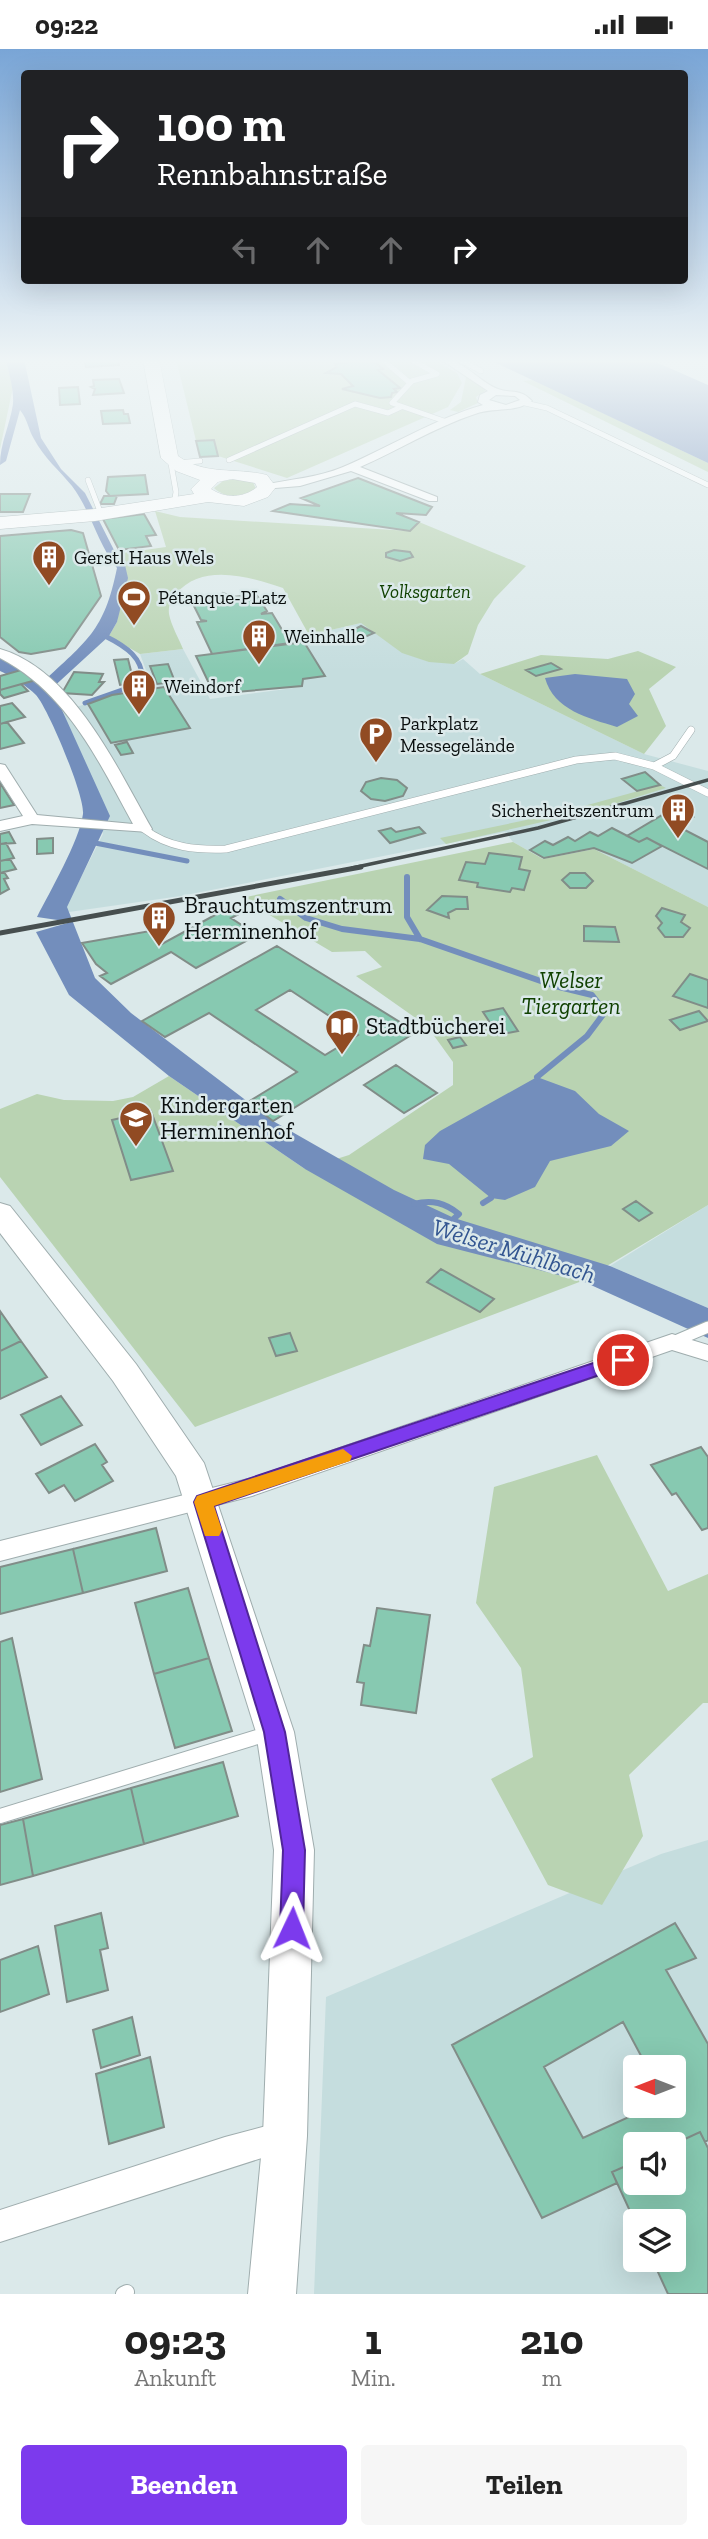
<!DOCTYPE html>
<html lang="de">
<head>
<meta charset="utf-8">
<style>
	:root { --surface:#fff; --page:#f6f6f6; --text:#222; --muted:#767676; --accent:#7c3aed }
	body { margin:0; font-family:"Zilla Slab",serif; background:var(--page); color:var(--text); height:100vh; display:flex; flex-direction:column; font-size:26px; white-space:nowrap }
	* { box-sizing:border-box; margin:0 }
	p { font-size:23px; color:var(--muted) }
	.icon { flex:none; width:38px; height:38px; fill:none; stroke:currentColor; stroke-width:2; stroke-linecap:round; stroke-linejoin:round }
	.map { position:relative; height:2245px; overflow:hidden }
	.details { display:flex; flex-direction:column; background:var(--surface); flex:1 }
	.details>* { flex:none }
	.guide { position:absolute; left:21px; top:21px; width:667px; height:214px; border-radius:7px; box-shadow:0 7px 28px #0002; background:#202124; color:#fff; overflow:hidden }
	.needle { width:46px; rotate:270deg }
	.tools { position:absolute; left:623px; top:2006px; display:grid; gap:14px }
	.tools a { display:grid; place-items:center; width:63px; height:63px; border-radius:7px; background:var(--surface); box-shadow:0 7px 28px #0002; font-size:35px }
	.pin { position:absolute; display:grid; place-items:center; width:60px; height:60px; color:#fff; margin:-30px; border:4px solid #fff; border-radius:50%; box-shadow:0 2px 7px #0007 }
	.me { position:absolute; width:77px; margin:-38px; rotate:2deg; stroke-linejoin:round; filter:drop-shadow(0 0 5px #0008) }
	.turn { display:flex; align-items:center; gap:24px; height:147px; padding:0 21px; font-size:32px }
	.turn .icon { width:91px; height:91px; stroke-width:2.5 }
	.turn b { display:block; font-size:49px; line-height:60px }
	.lanes { display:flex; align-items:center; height:66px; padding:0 21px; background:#0003; justify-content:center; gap:35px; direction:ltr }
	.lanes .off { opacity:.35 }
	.eta { display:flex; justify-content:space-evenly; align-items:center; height:119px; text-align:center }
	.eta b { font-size:42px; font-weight:700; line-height:49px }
	.action { display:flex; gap:14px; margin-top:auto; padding:14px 21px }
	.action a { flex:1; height:80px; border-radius:7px; background:var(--accent); color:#fff; font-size:28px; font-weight:700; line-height:80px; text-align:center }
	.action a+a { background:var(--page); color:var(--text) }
	.status { display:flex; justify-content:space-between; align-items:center; height:49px; padding:0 35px; background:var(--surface); direction:ltr }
	.status svg { height:19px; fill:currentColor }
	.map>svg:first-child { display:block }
	.built { fill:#c5ddde; fill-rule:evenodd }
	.green { fill:#b9d3b2 }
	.water { fill:#738ebc }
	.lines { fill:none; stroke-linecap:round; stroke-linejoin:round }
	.stream-far1 { stroke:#738ebc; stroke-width:5 }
	.stream { stroke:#738ebc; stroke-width:6 }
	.building { fill:#87c9b1; stroke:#818d88; stroke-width:2; fill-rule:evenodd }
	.service-far3-casing { stroke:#9fadae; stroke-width:6 }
	.service-far2-casing { stroke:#9fadae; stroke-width:8 }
	.service-far1-casing { stroke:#9fadae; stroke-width:13 }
	.service-casing { stroke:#9fadae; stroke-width:16 }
	.minor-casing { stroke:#9fadae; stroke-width:2 }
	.secondary-casing { stroke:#9fadae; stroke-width:2 }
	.primary-casing { stroke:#9fadae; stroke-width:1 }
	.service-far3 { stroke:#fff; stroke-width:5 }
	.service-far2 { stroke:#fff; stroke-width:7 }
	.service-far1 { stroke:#fff; stroke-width:11 }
	.service { stroke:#fff; stroke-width:14 }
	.minor { fill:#fff; fill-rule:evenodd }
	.secondary { fill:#fff; fill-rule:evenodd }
	.primary { fill:#fff; fill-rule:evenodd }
	.rail-far1 { stroke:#474f4f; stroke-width:3.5 }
	.rail { stroke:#474f4f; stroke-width:5 }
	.route { fill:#7c3aed; stroke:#51269a; stroke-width:2 }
	.slow { fill:#f59e0b }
	.labels { text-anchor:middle; stroke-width:5; stroke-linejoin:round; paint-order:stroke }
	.far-poi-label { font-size:19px; fill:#0a0f0f; stroke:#dbe9ea; text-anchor:start }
	.far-park-label { font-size:19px; font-style:italic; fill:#104100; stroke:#dbe9ea }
	.poi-label { font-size:23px; fill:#0a0f0f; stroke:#dbe9ea; text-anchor:start }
	.park-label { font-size:23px; font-style:italic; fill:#104100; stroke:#dbe9ea }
	.water-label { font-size:24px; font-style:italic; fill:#325590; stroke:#dbe9ea }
</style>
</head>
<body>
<div class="status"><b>09:22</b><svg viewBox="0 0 49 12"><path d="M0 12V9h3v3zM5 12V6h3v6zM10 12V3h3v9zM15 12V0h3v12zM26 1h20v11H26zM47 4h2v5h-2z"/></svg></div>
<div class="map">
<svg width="708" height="2245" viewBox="0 0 708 2245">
	<rect width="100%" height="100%" fill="#dbe9ea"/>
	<path class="built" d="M361,574L378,585L454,615L463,610L480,625L644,705L708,722V858L594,800L543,810L513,793L505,783L181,847L69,863L66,858L103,785L63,662L151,635L140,605L183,600L210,650L301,638L303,630L324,627L304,593L309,586Z
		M708,1156V1259L610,1217Z
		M708,1791V2245H314L326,1948L661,1805ZM635,2018H674V2056H635ZM635,2095H674V2133H635ZM635,2172H674V2210H635Z"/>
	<path class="green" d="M0,310H6L13,338L0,400Z
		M176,310H432L457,324L462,334L448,358L287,429L218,407L200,408Z
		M466,328H472L486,338L485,342L476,348L478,354L458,363L450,361L461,353Z
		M534,331L708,414V423L523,332Z
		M236,430L253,433L256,440C242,447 227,451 214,439L223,432Z
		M155,462L180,468L410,482L419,473L526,517L494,550L478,576L468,605L454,615L429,613L402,604L361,574L309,586L283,539C250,528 202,513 176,545C171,551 168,557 169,565C171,576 179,590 183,600L140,605L109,587L117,573L125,516L116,505L166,498Z
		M638,602L676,618L649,640L666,677L644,705L480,625L541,606L608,610Z
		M660,736L666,739L595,761L446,795L440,789L555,765Z
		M513,793L543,810L594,800L708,858V1156L582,1232L195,1378L0,1128V1060L37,1045L64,1051L113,1052L133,1048L169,1027L305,1120L349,1106L453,1036V1013L427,977L356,927L382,918L365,902L332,903L241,849Z
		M597,1406L668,1542L708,1525V1654H703L629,1726L643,1787L602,1856L548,1836L491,1730L533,1708L521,1619L476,1554L494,1438Z"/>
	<path class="water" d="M6,310H24L41,389L61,420L85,444L116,505L125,516L128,529L117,573L109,587L49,642L62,661L110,767L67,858L95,929L131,964L273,1072L394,1141L454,1169L610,1217L708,1259V1289L582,1232L437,1195L305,1120L169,1027L69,946L36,883L71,873L37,868C50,842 79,793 83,765C85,747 48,659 36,646C27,637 11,627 0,622V608L42,634C87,591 104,583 117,519C97,494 91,462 72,437C59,421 44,409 34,390C28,380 28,371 20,361L6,412L0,416C0,394 10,376 13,355C14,340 9,325 6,310Z
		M488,310H649L708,336V414Z
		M575,625L627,630L635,645L629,655L638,667L617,678C588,669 554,661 545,629Z
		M537,1028L575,1042L599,1065L629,1082L611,1097L550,1112L535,1138L505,1151L491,1149L449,1115L423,1110L425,1096L440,1082Z"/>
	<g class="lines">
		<path class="stream-far1" d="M105,587C125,597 145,609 142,634
			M85,654L142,634
			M90,793L187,812"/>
		<path class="stream" d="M407,828V868L420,890
			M280,850L306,869L342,880L420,890L555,937L592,946L605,963L587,987L537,1028
			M483,1154L491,1149
			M414,1155C432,1150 445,1154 459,1165L448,1175"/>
	</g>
	<path class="building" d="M80,310H118L119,316L86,318L85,312Z
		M367,311L376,314L383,320L378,321L400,339L394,340L397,343L392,344L391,348L380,349L342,340L353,337L341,325L326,324L337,318L335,315Z
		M119,330L124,344L93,346L95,340L91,338L94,337L93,331Z
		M78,338L80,355L60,356L59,339Z
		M123,361L124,365H128L130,374L103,375L101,362Z
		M214,391L218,407L200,408L196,392Z
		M145,426L148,445L110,447L106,442L108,428Z
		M358,429L432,458L426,466L396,464L419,473L410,482L273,462L290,455L320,457L301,449Z
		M0,445H30L23,463H0Z
		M104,447H117L114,455H100Z
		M144,465L156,486L146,487L151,497L119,501L103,470Z
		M71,481L83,484L101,547L65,599L31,605L19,603L0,588V487Z
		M394,501L410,503L413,508L400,512L386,508V504Z
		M223,544L233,548L256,545L267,562L261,565L272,564L290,594L212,605L197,573L207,572L201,571L192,553L215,550Z
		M361,577L374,584L358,591L345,585Z
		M304,593L325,627L303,630L302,637L214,645L196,607Z
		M128,610L134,634L120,636L114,611Z
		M551,614L561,620L536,627L526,621Z
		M168,615L175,633L157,635L150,617Z
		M21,621L36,631L0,641V627Z
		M74,623L103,625L99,633H104L92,646L62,644Z
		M21,635L28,642L4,649L0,645V641Z
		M164,638L190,679L111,694L88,655L112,646Z
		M12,654L25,668L0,675V657Z
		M7,673L24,694L0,700V675Z
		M127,693L133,704L121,706L115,696Z
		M645,723L660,736L637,742L622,730Z
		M381,729L397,731L407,739L403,747L385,752L371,750L361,742L366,733Z
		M0,734L14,756L0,759Z
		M674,759L693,768L677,777L708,793V820L647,789L639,793L627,787Z
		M419,778L425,784L390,794L379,782L391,779L396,783Z
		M612,779L639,793L647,789L662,797L632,814L594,799L544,809L530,801L545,792L553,796L568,788L575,792L590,783L598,787Z
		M9,783L15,794L0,795V785Z
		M53,789V804L37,805V790Z
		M6,794L14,809L0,812V795Z
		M489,804L522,808L519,820L530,822L524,841L512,839L510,843L477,838L478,834L459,831L466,813L485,815Z
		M10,810L16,820L0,824V812Z
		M4,823L8,829L4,830L9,840L0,845V824Z
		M570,824H585L593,832L586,839H570L562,831Z
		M442,847L467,848L468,860H456L448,864L449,869L427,861Z
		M662,859L685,866L681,873L690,879L683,888H665L658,879L662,874L656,867Z
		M226,860L237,866L231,869L257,886L196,919L171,903L111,935L100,927L107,924L96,915L82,894L150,882L162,895Z
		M584,877L615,878L619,893L584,892Z
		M277,897L416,983L273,1072L248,1053L297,1023L209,964L165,988L142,972ZM290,941L358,986L325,1006L256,961Z
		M690,925L708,931V959L673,947Z
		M503,959L518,982L498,986L483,963Z
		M699,962L708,972L680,981L670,971Z
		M460,988L466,996L453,999L448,991Z
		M396,1016L437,1044L404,1064L364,1036Z
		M151,1062L173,1122L131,1131L112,1071Z
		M636,1152L652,1164L639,1172L623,1160Z
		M441,1220L494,1250L480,1263L427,1233Z
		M0,1262L21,1292L0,1302Z
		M290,1284L297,1302L276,1307L269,1289Z
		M21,1292L47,1328L0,1350V1302Z
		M61,1347L82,1376L41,1396L21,1366Z
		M95,1395L107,1413L102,1416L113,1432L75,1452L64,1436L49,1444L36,1425Z
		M701,1398L708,1408V1479L702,1481L676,1444L672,1446L651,1416Z
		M156,1479L167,1522L83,1544L73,1500Z
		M73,1500L83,1544L0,1565V1518Z
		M188,1539L209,1609L154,1625L135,1554Z
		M377,1559L430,1566L416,1664L361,1656L364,1634L357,1633L364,1596L370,1597Z
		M12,1589L42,1730L0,1743V1593Z
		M209,1609L232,1682L175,1699L154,1625Z
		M223,1713L238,1767L144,1795L131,1739Z
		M131,1739L144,1795L33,1827L23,1770Z
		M23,1770L33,1827L0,1836V1776Z
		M101,1864L108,1899L100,1901L108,1941L67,1953L55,1877Z
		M675,1874L696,1909L666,1921L708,1995V2091L705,2093L700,2083L674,2095H635V2113L612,2123L617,2134L542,2169L452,1996ZM623,1973L647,2018H674V2056H655L583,2089L544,2018Z
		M38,1897L49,1945L0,1963V1911Z
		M132,1968L140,2006L101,2019L93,1981Z
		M150,2008L164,2078L109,2095L96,2025Z
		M700,2083L708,2099V2245H668L652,2210H674V2172L635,2173L612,2123L635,2113V2133H674V2095Z"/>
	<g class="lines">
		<g class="service-far3-casing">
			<path id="service-far3" d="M382,310L410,334
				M410,310L437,325L412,332L392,354L447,373
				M459,310L481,322
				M525,354L547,359L708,436
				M170,409L176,443L174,455
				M229,411L355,355L388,364L401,358
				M176,414L200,412
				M88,431L101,465"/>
		</g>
		<g class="service-far2-casing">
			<path id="service-far2" d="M654,717L673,707L691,681
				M144,780C169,799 196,801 226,800L576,711L615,707L654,717L708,744"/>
		</g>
		<g class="service-far1-casing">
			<path id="service-far1" d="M673,1293L708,1278"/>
		</g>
		<g class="service-casing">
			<path id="service" d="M0,1767L267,1685
				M123,2245L127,2243"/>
		</g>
		<g class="minor-casing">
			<path id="minor" d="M440,310C463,309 477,332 498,340C512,345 520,339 532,352C515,364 495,358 475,365C435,378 399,401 360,418L437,448V452H429L351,422L300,437L263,440V436C290,430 317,429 343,418C390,398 434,370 483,356L478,353L480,346L488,342ZM496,346L515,347L520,351L506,356L489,351Z
				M0,600C73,621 117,719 152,780L149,783L32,775L0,782V772L23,767L0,731V715L5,716L37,766L133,775C98,711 67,644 0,609Z
				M672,1285L708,1296V1312L672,1301L252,1447L0,1512V1492L252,1429Z
				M285,2072L296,2076L300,2087L296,2098L0,2193V2161L225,2088Z"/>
		</g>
		<g class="secondary-casing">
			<path id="secondary" d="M0,1154L10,1157L136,1315L204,1414L294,1683L314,1801L307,2087L296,2245H248L263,2087L274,1801L256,1683L176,1427L113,1332L0,1184Z"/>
		</g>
		<g class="primary-casing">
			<path id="primary" d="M143,310H159L178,407C206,427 235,418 267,426L276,438L268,448L244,457L208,453L95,472L0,480V468L95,460L194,445L191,440L200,431L176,422L161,409ZM232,430L255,434L257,438C244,449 226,450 211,440L218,433Z"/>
		</g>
		<use href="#service-far3" class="service-far3"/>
		<use href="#service-far2" class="service-far2"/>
		<use href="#service-far1" class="service-far1"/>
		<use href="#service" class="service"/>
		<use href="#minor" class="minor"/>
		<use href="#secondary" class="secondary"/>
		<use href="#primary" class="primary"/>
		<path class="rail-far1" d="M352,819L538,779L708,731"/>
		<path class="rail" d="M0,884L361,818"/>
	</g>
	<linearGradient id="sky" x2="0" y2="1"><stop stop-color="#79a5d6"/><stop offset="0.5" stop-color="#eff5f6"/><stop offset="1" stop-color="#eff5f6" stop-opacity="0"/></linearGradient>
	<rect width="708" height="624" fill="url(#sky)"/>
	<path class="route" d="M623,1304L629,1306L632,1311L629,1316L214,1457L285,1683L305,1801L303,1879L300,1888L292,1891L283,1888L280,1879L283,1801L264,1683L194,1453L197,1447Z"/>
	<path class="slow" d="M343,1400L352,1407L350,1412L214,1457L222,1481L219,1487H205L194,1453L197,1447Z"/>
	<defs>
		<g id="building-pin" transform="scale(1.75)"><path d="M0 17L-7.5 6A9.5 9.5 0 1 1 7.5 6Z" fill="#914b23" stroke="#dbe9ea"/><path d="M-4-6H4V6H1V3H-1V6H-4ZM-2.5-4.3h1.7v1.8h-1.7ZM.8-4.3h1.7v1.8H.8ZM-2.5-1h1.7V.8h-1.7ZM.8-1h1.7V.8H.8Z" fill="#fff"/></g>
		<g id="stadium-pin" transform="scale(1.75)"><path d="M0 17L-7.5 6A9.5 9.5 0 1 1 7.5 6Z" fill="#914b23" stroke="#dbe9ea"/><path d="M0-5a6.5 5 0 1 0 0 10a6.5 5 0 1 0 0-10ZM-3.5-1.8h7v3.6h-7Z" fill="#fff"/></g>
		<g id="parking-pin" transform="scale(1.75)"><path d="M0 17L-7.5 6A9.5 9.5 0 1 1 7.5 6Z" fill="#914b23" stroke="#dbe9ea"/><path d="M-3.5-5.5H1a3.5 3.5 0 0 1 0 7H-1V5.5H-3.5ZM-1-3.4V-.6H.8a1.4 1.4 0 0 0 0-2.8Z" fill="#fff"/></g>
		<g id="library-pin" transform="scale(1.75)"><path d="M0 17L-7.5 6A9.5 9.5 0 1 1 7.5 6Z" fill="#914b23" stroke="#dbe9ea"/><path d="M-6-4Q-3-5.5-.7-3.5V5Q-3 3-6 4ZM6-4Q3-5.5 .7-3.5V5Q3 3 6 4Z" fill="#fff"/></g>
		<g id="school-pin" transform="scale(1.75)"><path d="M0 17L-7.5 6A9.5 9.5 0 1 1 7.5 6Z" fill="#914b23" stroke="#dbe9ea"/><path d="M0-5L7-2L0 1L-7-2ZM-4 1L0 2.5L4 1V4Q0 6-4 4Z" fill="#fff"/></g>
	</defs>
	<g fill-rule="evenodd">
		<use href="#building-pin" x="49" y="508"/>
		<use href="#stadium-pin" x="134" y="548"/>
		<use href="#building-pin" x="259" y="587"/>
		<use href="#building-pin" x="139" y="637"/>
		<use href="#parking-pin" x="376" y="685"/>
		<use href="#building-pin" x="678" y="761"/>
		<use href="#building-pin" x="159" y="869"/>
		<use href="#library-pin" x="342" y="977"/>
		<use href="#school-pin" x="136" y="1069"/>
	</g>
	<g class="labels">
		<g class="far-poi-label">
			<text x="74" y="515">Gerstl Haus Wels</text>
			<text x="158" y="555">Pétanque-PLatz</text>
			<text x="284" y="594">Weinhalle</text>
			<text x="164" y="644">Weindorf</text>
			<text x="400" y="681">Parkplatz<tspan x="400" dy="22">Messegelände</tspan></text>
			<text x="654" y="768" text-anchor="end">Sicherheitszentrum</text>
		</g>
		<g class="far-park-label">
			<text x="425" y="549">Volksgarten</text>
		</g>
		<g class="poi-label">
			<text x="184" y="864">Brauchtumszentrum<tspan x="184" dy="26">Herminenhof</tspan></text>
			<text x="366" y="985">Stadtbücherei</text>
			<text x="160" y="1064">Kindergarten<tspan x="160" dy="26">Herminenhof</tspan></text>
		</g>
		<g class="park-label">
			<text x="571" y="939">Welser<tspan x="571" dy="26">Tiergarten</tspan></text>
		</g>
		<g class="water-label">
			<text transform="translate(514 1202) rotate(17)" y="8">Welser Mühlbach</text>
		</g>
	</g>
</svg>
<div class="tools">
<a><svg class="needle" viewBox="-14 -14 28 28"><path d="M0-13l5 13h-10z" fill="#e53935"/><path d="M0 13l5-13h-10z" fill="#767676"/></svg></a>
<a><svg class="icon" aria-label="sound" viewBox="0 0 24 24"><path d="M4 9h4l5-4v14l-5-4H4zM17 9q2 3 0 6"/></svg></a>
<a><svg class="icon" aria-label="layers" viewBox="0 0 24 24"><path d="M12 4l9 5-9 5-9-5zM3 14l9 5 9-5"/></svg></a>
</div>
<div class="pin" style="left:623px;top:1311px;background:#d93025"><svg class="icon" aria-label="arrive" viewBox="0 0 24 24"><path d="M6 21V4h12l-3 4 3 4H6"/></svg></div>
<svg class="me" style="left:292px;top:1879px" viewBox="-20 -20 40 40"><path d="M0-17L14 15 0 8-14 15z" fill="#7c3aed" stroke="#fff" stroke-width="4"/></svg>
<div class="guide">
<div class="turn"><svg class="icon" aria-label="right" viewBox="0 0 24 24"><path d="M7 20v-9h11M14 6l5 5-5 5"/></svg><div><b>100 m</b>Rennbahnstraße</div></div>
<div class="lanes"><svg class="icon off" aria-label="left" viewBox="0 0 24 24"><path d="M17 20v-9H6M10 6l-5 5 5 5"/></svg><svg class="icon off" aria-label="ahead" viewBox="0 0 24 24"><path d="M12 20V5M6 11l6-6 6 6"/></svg><svg class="icon off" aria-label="ahead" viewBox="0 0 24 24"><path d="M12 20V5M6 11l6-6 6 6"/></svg><svg class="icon" aria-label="right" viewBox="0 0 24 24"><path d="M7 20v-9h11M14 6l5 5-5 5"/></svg></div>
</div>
</div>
<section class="details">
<div class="eta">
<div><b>09:23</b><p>Ankunft</p></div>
<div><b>1</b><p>Min.</p></div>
<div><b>210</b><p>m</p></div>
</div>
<div class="action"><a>Beenden</a><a>Teilen</a></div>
</section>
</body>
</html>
